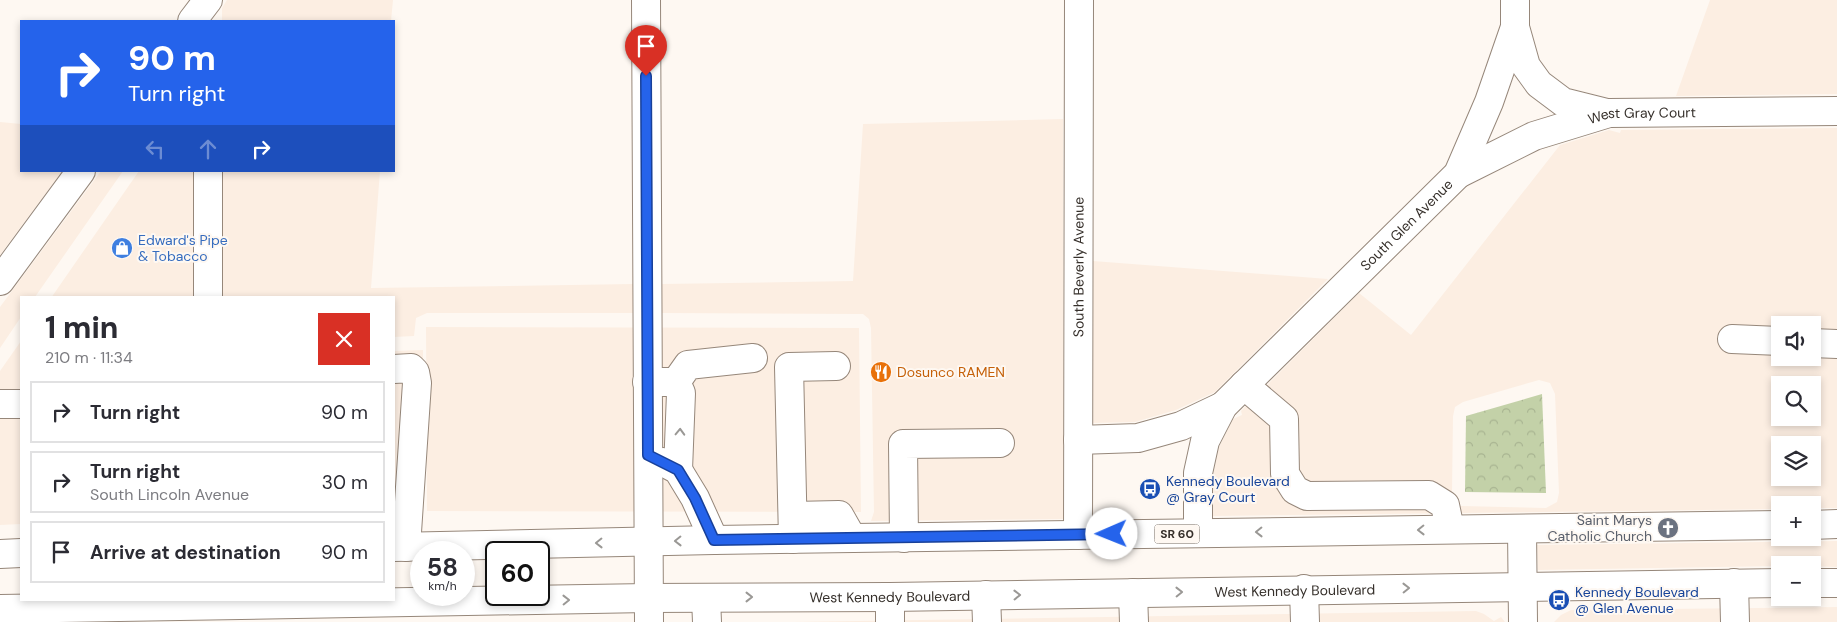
<!DOCTYPE html>
<html lang="en">
<head>
<meta charset="utf-8">
<style>
	:root { --surface:#fff; --page:#f7f7f7; --text:#2b2b33; --muted:#7c7c81; --line:#e1e1e2 }
	body { margin:0; font-family:"DM Sans",sans-serif; background:var(--page); color:var(--text); height:100vh; display:flex; flex-direction:column; font-size:19px; white-space:nowrap }
	* { box-sizing:border-box; margin:0 }
	p { font-size:16px; color:var(--muted) }
	.icon { flex:none; width:28px; height:28px; fill:none; stroke:currentColor; stroke-width:2; stroke-linecap:round; stroke-linejoin:round }
	.map { position:relative; flex:1; overflow:hidden }
	.details { position:absolute; left:20px; top:296px; width:375px; height:305px; display:flex; flex-direction:column; background:var(--surface); border-radius:0px; box-shadow:0 2px 8px #0003 }
	.details>* { flex:none }
	.hud { position:absolute; left:20px; top:20px; width:375px; height:152px; border-radius:0px; box-shadow:0 2px 8px #0003; background:#2563eb; color:#fff; overflow:hidden }
	.controls { position:absolute; left:1771px; top:316px; display:grid; gap:10px }
	.controls a { display:grid; place-items:center; width:50px; height:50px; border-radius:0px; background:var(--surface); box-shadow:0 2px 8px #0003; font-size:25px }
	.speed { position:absolute; left:410px; top:541px; display:flex; gap:10px; font-size:25px; font-weight:700; text-align:center }
	.speed>* { display:grid; place-content:center; width:65px; height:65px; border-radius:50%; background:var(--surface); box-shadow:0 2px 8px #0003; line-height:1 }
	.speed small { font-size:12px; font-weight:400 }
	.speed .limit { border:2px solid #111; border-radius:8px; background:#fff; color:#111 }
	.pin { position:absolute; display:grid; place-items:center; width:42px; height:42px; color:#fff; margin:-51px -21px; border-radius:50% 50% 50% 0; rotate:-45deg; box-shadow:0 0 5px #0007 }
	.pin .icon { rotate:45deg }
	.me { position:absolute; width:55px; margin:-28px; rotate:269deg; stroke-linejoin:round; filter:drop-shadow(0 0 4px #0008) }
	.turn { display:flex; align-items:center; gap:18px; height:105px; padding:0 25px; font-size:22px }
	.turn .icon { width:65px; height:65px; stroke-width:2.5 }
	.turn b { display:block; font-size:35px; line-height:42px }
	.lanes { display:flex; align-items:center; height:48px; padding:0 25px; background:#0003; justify-content:center; gap:25px; direction:ltr }
	.lanes .off { opacity:.35 }
	.round { display:grid; place-items:center; flex:none; width:52px; height:52px; border-radius:0px; background:var(--page) }
	.summary { display:flex; align-items:center; justify-content:space-between; height:85px; padding:0 25px }
	h1 { font-size:30px; font-weight:800; line-height:38px }
	ul { padding:0; list-style:none }
	li { display:flex; align-items:center; gap:15px; height:62px; margin:0 10px 8px; padding:0 15px; border:2px solid var(--line); border-radius:0px }
	li div { flex:1 }
	li b { display:block; font-size:19px }
	li em { font-style:normal }
	.map>svg:first-child { display:block }
	.built { fill:#fceee2; fill-rule:evenodd }
	.forest { fill:url(#forest-crowns) }
	.lines { fill:none; stroke-linecap:round; stroke-linejoin:round }
	.minor-casing { stroke:#96877a; stroke-width:30 }
	.major-casing { stroke:#96877a; stroke-width:30 }
	.minor { stroke:#fff; stroke-width:28 }
	.major { stroke:#fff; stroke-width:28 }
	.oneway { stroke:#9a9895 }
	.route-casing { stroke:#184099; stroke-width:12 }
	.route { stroke:#2563eb; stroke-width:9 }
	.labels { text-anchor:middle; stroke-width:4; stroke-linejoin:round; paint-order:stroke }
	.shield { fill:#fef8f2; stroke:#726c67; stroke-width:1 }
	.shield-label { font-size:12px; font-weight:bold; fill:#36302b }
	.street-label { font-size:14px; fill:#36302b; stroke:#fef8f2 }
	.shop-label { font-size:14px; fill:#366cbe; stroke:#fef8f2; text-anchor:start }
	.food-label { font-size:14px; fill:#c56008; stroke:#fef8f2; text-anchor:start }
	.transit-label { font-size:14px; fill:#164399; stroke:#fef8f2; text-anchor:start }
	.worship-label { font-size:14px; fill:#5b616d; stroke:#fef8f2; text-anchor:end }
</style>
</head>
<body>
<div class="map">
<svg width="1837" height="622" viewBox="0 0 1837 622">
	<defs>
		<pattern id="forest-crowns" width="20" height="18" patternUnits="userSpaceOnUse" patternTransform="scale(1.25)"><rect width="20" height="18" fill="#c3d1a8"/><path d="M2 6a3 3 0 1 1 6 0M12 15a3 3 0 1 1 6 0" fill="none" stroke="#a8b491"/></pattern>
	</defs>
	<rect width="100%" height="100%" fill="#fef8f2"/>
	<path class="built" d="M227,0H393L391,21H222V8Z
		M1710,0H1837V94L1676,96Z
		M1063,119V519L871,521L874,512L871,328L869,319L863,314H859L662,313V284L853,281L863,124Z
		M0,122L21,124V171H62L0,255Z
		M1837,128V508H1813L1812,505H1780V509L1213,516V475L1219,447L1233,419L1242,415L1241,411L1359,293L1411,335L1560,145L1609,130L1620,133L1621,130ZM1780,325H1812V358H1780ZM1539,380L1550,383L1555,394L1559,493L1557,502L1546,508L1461,506L1455,501L1452,492L1453,416L1455,407L1463,402ZM1780,385H1812V418H1780ZM1780,445H1812V478H1780Z
		M101,171H123L35,297L21,298V317L0,348V307Z
		M139,171H197V297L51,298Z
		M222,171H380L371,288L633,284V313H427L416,318L414,336L394,337V298L223,297Z
		M1093,261L1328,279L1215,392L1176,410L1135,422L1092,423Z
		M426,327L859,328L861,512L427,511Z
		M21,341V524L0,525V371Z
		M423,350V520H394V351Z
		M1837,541V567L1780,565V566L1538,570L1537,545Z
		M1837,607V622H1554L1561,615L1571,610Z
		M1476,611L1484,614L1494,621L1501,617L1505,622H793Z"/>
	<path class="forest" d="M1542,394L1546,493L1465,492L1466,416Z"/>
	<g class="lines">
		<g class="minor-casing">
			<g id="minor">
				<path d="M646,0L649,622"/>
				<path d="M1515,27L1526,66L1539,84L1563,102L1607,113"/>
				<path d="M208,171V298"/>
				<path id="s1" d="M1458,174L1534,136L1609,113L1837,111"/>
				<path d="M1732,339L1780,341"/>
				<path d="M1812,343L1837,344"/>
				<path d="M394,369L411,368L415,372L417,383L406,547"/>
				<path d="M647,382H676L681,393L678,470"/>
				<path d="M676,382L688,365L753,358"/>
				<path d="M1244,385L1284,419L1285,474L1295,490L1307,496L1429,495L1445,505L1450,529"/>
				<path d="M0,404H21"/>
				<path d="M1078,440L1138,438L1181,426L1223,406"/>
				<path d="M663,462L678,470L695,498L714,540"/>
				<path d="M793,516L839,515L852,538"/>
				<path d="M1522,529L1523,622"/>
				<path id="s2" d="M1198,533V473L1205,441L1223,406L1458,174L1489,102L1515,27V0"/>
				<path id="s3" d="M1078,535L1079,0"/>
				<path d="M904,538L903,444L1000,443"/>
				<path d="M793,539L789,367L836,366"/>
				<path d="M1734,583L1735,622"/>
				<path d="M1304,589L1305,622"/>
				<path d="M1133,593L1134,622"/>
				<path d="M986,595L987,622"/>
				<path d="M890,597V622"/>
				<path d="M706,598L707,622"/>
			</g>
		</g>
		<g class="major-casing">
			<g id="major">
				<path d="M192,21L208,0"/>
				<path d="M0,281L81,171"/>
				<path d="M1812,525L1837,524"/>
				<path d="M394,547L714,540L1780,525"/>
				<path d="M0,554L21,553"/>
				<path d="M1812,583H1837"/>
				<path id="s4" d="M0,609L648,598L890,597L1780,583"/>
			</g>
		</g>
		<use href="#minor" class="minor"/>
		<use href="#major" class="major"/>
	</g>
	<defs><path id="oneway-chevron" d="M-2-3.5L2.5 0L-2 3.5" fill="none" stroke-width="1.6" stroke-linecap="round" stroke-linejoin="round" transform="scale(1.25)"/></defs>
	<g class="oneway">
		<use href="#oneway-chevron" transform="translate(680 432) rotate(-88)"/>
		<use href="#oneway-chevron" transform="translate(1421 530) rotate(179)"/>
		<use href="#oneway-chevron" transform="translate(1259 532) rotate(179)"/>
		<use href="#oneway-chevron" transform="translate(678 541) rotate(179)"/>
		<use href="#oneway-chevron" transform="translate(599 543) rotate(179)"/>
		<use href="#oneway-chevron" transform="translate(1406 588) rotate(-1)"/>
		<use href="#oneway-chevron" transform="translate(1179 592) rotate(-1)"/>
		<use href="#oneway-chevron" transform="translate(1017 595) rotate(-1)"/>
		<use href="#oneway-chevron" transform="translate(749 597)"/>
		<use href="#oneway-chevron" transform="translate(566 600) rotate(-1)"/>
	</g>
	<g class="lines">
		<g class="route-casing">
			<path id="route" d="M646,76L648,455L678,470L695,498L714,540L1112,534"/>
		</g>
		<use href="#route" class="route"/>
	</g>
	<defs>
		<g id="shop-disc" transform="scale(1.125)"><circle r="9.5" fill="#3f7fe0" stroke="#fef8f2"/><path d="M-5-2.5h2.3a2.7 3.5 0 0 1 5.4 0H5L5.5 6h-11ZM-1.5-2.5h3a1.5 2.3 0 0 0-3 0Z" fill="#fff"/></g>
		<g id="restaurant-disc" transform="scale(1.125)"><circle r="9.5" fill="#e8710a" stroke="#fef8f2"/><path d="M-5-6h1v4h1v-4h1v4h1v-4h1v5L-1.5 .5V6h-2V.5L-5-1ZM5-6V6H3V1.5H1.5Q1.5-4 5-6Z" fill="#fff"/></g>
		<g id="bus-disc" transform="scale(1.125)"><circle r="9.5" fill="#1a4fb4" stroke="#fef8f2"/><path d="M-5-6H5V4H4V6H2V4H-2V6H-4V4H-5ZM-3.5-4V0h7V-4ZM-3.5 1.2v1.5H-2V1.2ZM2 1.2v1.5H3.5V1.2Z" fill="#fff"/></g>
		<g id="church-disc" transform="scale(1.125)"><circle r="9.5" fill="#6b7280" stroke="#fef8f2"/><path d="M-1.2-6h2.4v3.5h3.3v2.4h-3.3V6h-2.4V-.1h-3.3v-2.4h3.3Z" fill="#fff"/></g>
	</defs>
	<g fill-rule="evenodd">
		<use href="#shop-disc" x="122" y="248"/>
		<use href="#restaurant-disc" x="881" y="372"/>
		<use href="#bus-disc" x="1150" y="489"/>
		<use href="#church-disc" x="1668" y="528"/>
		<use href="#bus-disc" x="1559" y="600"/>
	</g>
	<g class="labels">
		<rect class="shield" x="1154.5" y="524.5" width="45" height="19" rx="4"/>
		<g class="shield-label">
			<text x="1177" y="538">SR 60</text>
		</g>
		<g class="street-label">
			<text dy="5" stroke="none"><textPath href="#s1" startOffset="196">West Gray Court</textPath></text>
			<text dy="5" stroke="none"><textPath href="#s2" startOffset="390">South Glen Avenue</textPath></text>
			<text dy="5" stroke="none"><textPath href="#s3" startOffset="268">South Beverly Avenue</textPath></text>
			<text dy="5" stroke="none"><textPath href="#s4" startOffset="1295">West Kennedy Boulevard</textPath></text>
			<text dy="5" stroke="none"><textPath href="#s4" startOffset="890">West Kennedy Boulevard</textPath></text>
		</g>
		<g class="shop-label">
			<text x="138" y="245">Edward's Pipe<tspan x="138" dy="16">&amp; Tobacco</tspan></text>
		</g>
		<g class="food-label">
			<text x="897" y="377">Dosunco RAMEN</text>
		</g>
		<g class="transit-label">
			<text x="1166" y="486">Kennedy Boulevard<tspan x="1166" dy="16">@ Gray Court</tspan></text>
			<text x="1575" y="597">Kennedy Boulevard<tspan x="1575" dy="16">@ Glen Avenue</tspan></text>
		</g>
		<g class="worship-label">
			<text x="1652" y="525">Saint Marys<tspan x="1652" dy="16">Catholic Church</tspan></text>
		</g>
	</g>
</svg>
<div class="controls">
<a><svg class="icon" aria-label="sound" viewBox="0 0 24 24"><path d="M4 9h4l5-4v14l-5-4H4zM17 9q2 3 0 6"/></svg></a>
<a><svg class="icon" aria-label="search" viewBox="0 0 24 24"><circle cx="10" cy="10" r="6"/><path d="M15 15l6 6"/></svg></a>
<a><svg class="icon" aria-label="layers" viewBox="0 0 24 24"><path d="M12 4l9 5-9 5-9-5zM3 14l9 5 9-5"/></svg></a>
<a>+</a>
<a>−</a>
</div>
<div class="speed"><div>58<small>km/h</small></div><div class="limit">60</div></div>
<div class="pin" style="left:646px;top:76px;background:#d93025"><svg class="icon" aria-label="arrive" viewBox="0 0 24 24"><path d="M6 21V4h12l-3 4 3 4H6"/></svg></div>
<svg class="me" style="left:1112px;top:534px" viewBox="-20 -20 40 40"><circle r="19" fill="#fff"/><path d="M0-13L10 11 0 6-10 11z" fill="#2563eb"/></svg>
<div class="hud">
<div class="turn"><svg class="icon" aria-label="right" viewBox="0 0 24 24"><path d="M7 20v-9h11M14 6l5 5-5 5"/></svg><div><b>90 m</b>Turn right</div></div>
<div class="lanes"><svg class="icon off" aria-label="left" viewBox="0 0 24 24"><path d="M17 20v-9H6M10 6l-5 5 5 5"/></svg><svg class="icon off" aria-label="ahead" viewBox="0 0 24 24"><path d="M12 20V5M6 11l6-6 6 6"/></svg><svg class="icon" aria-label="right" viewBox="0 0 24 24"><path d="M7 20v-9h11M14 6l5 5-5 5"/></svg></div>
</div>
<section class="details">
<div class="summary"><div><h1>1 min</h1><p>210 m · 11:34</p></div><a class="round" style="background:#d93025;color:#fff"><svg class="icon" aria-label="close" viewBox="0 0 24 24"><path d="M6 6l12 12M18 6L6 18"/></svg></a></div>
<ul>
<li><svg class="icon" aria-label="right" viewBox="0 0 24 24"><path d="M7 20v-9h11M14 6l5 5-5 5"/></svg><div><b>Turn right</b></div><em>90 m</em></li>
<li><svg class="icon" aria-label="right" viewBox="0 0 24 24"><path d="M7 20v-9h11M14 6l5 5-5 5"/></svg><div><b>Turn right</b><p>South Lincoln Avenue</p></div><em>30 m</em></li>
<li><svg class="icon" aria-label="arrive" viewBox="0 0 24 24"><path d="M6 21V4h12l-3 4 3 4H6"/></svg><div><b>Arrive at destination</b></div><em>90 m</em></li>
</ul>
</section>
</div>
</body>
</html>
